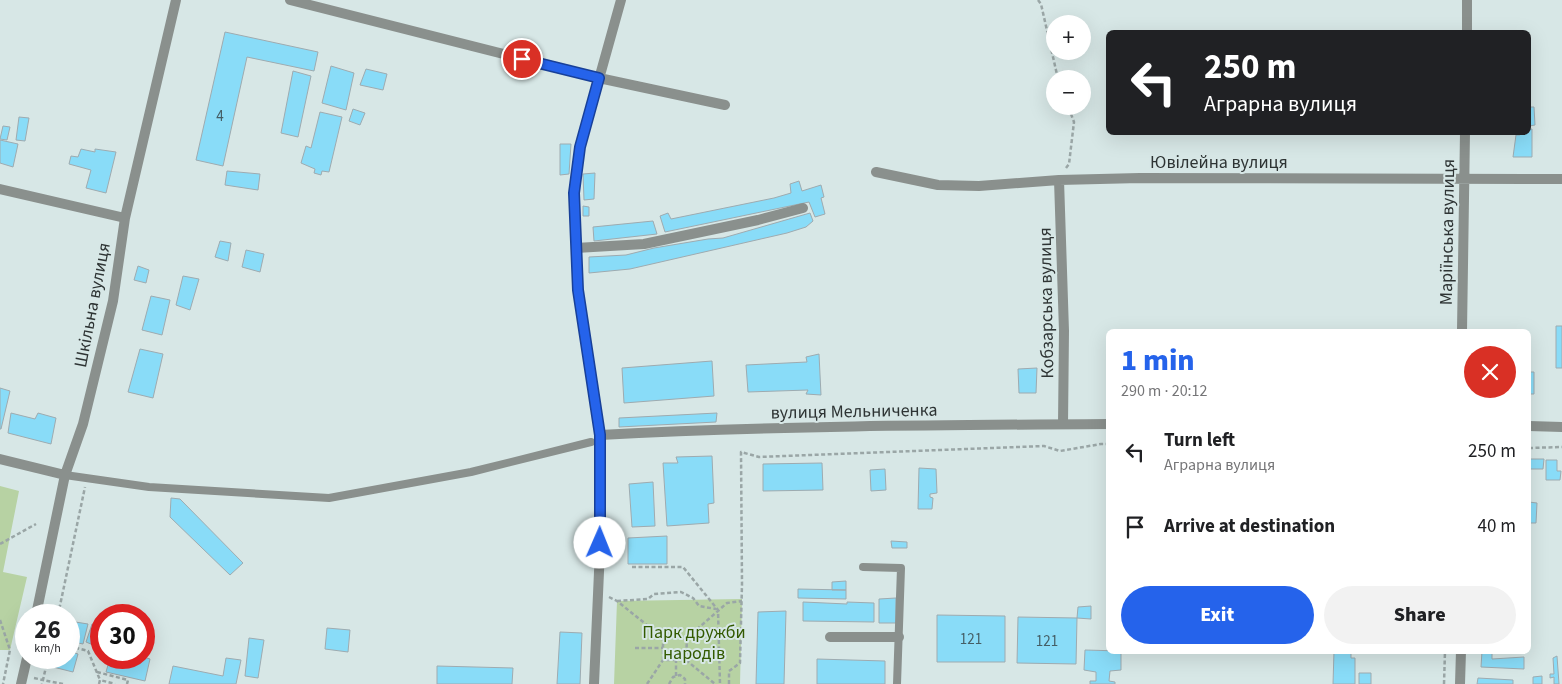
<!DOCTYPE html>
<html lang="en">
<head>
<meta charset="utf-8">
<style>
	:root { --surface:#fff; --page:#f2f2f2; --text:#202124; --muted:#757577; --accent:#2563eb }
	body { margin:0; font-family:"Source Sans 3",sans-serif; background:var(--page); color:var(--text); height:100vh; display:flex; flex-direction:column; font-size:19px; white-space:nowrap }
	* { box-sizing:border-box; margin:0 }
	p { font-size:16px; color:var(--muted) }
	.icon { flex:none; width:28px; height:28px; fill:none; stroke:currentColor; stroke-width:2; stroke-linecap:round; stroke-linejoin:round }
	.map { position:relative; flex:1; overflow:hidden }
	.sheet { position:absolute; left:1106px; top:329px; width:425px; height:325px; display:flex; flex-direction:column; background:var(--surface); border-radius:8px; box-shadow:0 5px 20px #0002 }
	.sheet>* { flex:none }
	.banner { position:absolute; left:1106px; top:30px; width:425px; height:105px; border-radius:8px; box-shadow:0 5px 20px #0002; background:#202124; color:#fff; overflow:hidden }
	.buttons { position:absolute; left:1046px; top:15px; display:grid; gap:10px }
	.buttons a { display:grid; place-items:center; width:45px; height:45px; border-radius:50%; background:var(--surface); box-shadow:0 5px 20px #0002; font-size:25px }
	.speed { position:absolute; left:15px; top:604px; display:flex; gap:10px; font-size:25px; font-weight:700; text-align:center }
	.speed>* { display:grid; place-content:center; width:65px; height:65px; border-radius:50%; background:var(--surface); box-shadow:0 5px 20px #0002; line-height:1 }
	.speed small { font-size:12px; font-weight:400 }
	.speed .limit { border:8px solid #d22; background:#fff; color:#111 }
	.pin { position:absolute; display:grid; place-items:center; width:42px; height:42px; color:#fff; margin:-21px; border:2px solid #fff; border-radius:50%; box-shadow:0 1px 5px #0007 }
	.me { position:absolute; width:55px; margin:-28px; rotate:1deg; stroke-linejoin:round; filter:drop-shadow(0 0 4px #0008) }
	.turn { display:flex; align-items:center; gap:18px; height:105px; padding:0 15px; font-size:22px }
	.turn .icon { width:65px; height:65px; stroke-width:2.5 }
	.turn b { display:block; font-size:35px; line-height:42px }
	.round { display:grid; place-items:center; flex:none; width:52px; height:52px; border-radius:26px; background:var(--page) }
	.overview { display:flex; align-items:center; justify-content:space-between; height:85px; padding:0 15px }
	h1 { font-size:30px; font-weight:800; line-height:38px; color:var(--accent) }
	.button { display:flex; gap:10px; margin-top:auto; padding:10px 15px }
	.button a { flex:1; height:58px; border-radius:30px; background:var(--accent); color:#fff; font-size:20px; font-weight:800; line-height:58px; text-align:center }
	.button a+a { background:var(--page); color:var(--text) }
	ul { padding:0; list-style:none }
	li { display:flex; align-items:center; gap:15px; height:75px; padding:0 15px }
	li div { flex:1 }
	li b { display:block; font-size:19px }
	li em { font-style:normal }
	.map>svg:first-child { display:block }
	.green { fill:#b7d2a3 }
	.building { fill:#89dcf8; stroke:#9eabb0 }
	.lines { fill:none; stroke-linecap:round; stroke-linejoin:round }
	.path { stroke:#9aa6a6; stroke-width:2.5; stroke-dasharray:4 2.5; stroke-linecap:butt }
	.service { stroke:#8a908d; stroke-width:8 }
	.minor { stroke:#8a908d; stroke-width:10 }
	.tertiary { stroke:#8a908d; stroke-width:10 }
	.route-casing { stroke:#184099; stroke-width:12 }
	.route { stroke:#2563eb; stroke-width:9 }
	.labels { text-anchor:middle; stroke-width:4; stroke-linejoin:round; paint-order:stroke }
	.number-label { font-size:15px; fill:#455e65 }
	.street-label { font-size:18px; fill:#2e3434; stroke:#d7e7e6 }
	.park-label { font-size:18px; fill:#335a00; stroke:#d7e7e6 }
</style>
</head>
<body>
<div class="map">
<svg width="1562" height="684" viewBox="0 0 1562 684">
	<rect width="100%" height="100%" fill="#d7e7e6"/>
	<path class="green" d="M0,486L19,491L3,572L27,577L10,650H0Z
		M742,599L740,684H614L617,601Z"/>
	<path class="building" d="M225,32L318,52L314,71L247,57L223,166L196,160Z
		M331,66L354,73L346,110L322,103Z
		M366,69L387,74L383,90L360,85Z
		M293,71L311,76L298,137L281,133Z
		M1529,107H1534L1535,125L1529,126Z
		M353,109L365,113L360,125L349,121Z
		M320,112L342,117L329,172L322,171L321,175L314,173L315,169L301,163L306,146L311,148Z
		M19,117L29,118L25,141L16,140Z
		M3,126L10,127L7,140L0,139Z
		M1529,129H1532V157H1513L1516,135H1520V132H1529Z
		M0,140L18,144L13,167L0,163Z
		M560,144H571L569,174L560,175Z
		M81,149L95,152V149L116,152L106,193L86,188L91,170L69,164L71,156L78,157Z
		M227,171L260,174L258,190L225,185Z
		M595,173L594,199L584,200L583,174Z
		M799,181L802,191L821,185L824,197L821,198L825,214L815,217L809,202L665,232L660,216L668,213L671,219L774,198L791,193L790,184Z
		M583,206L589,207V216H583Z
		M810,213L813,221L806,227L787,233L630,269L589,273V257L626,255L654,248L708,239L723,238Z
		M653,221L657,234L594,241L593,227Z
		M220,241L231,243L228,261L215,257Z
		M246,250L264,254L260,272L242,267Z
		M138,266L149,270L146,283L134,280Z
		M183,276L199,279L190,310L176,305Z
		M151,296L170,300L162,335L142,330Z
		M1556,326H1562V368H1556Z
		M140,349L163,354L153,398L128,392Z
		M819,354L821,395L806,394L808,390L748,392L746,365L807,362L806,357Z
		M712,361L714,396L624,403L622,368Z
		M1037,368L1036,393H1019L1018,369Z
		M1529,372H1534V394H1529Z
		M0,388L10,391L1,429H0Z
		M11,413L35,419L38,413L56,418L51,444L8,433Z
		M717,413L716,422L619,427V418Z
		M712,456L714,503L708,504L709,523L667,526L663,463H678L676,457Z
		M1529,458V459H1544L1543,469H1529Z
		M1546,460H1557V471H1561L1560,480H1546Z
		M822,463L823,490L763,491V464Z
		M919,468L936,469L937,493L930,494V497L933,498L932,509H918Z
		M885,469L886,490L871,491L870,470Z
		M653,482L655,526L632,527L629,484Z
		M171,498L180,499L243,563L230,575L170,517Z
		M1529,502L1537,503L1536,523H1529Z
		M667,536V564H628V538Z
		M891,541L907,542V548H892Z
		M846,581V590H832V582Z
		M798,589L846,590V599L798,598Z
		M896,598V623H879V599Z
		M803,602L847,604V602L874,603V622L803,621Z
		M1091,606V619L1077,618L1078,607Z
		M786,611L784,684H756L758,612Z
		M937,615L1005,616V662H937Z
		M1018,617L1077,618L1076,664L1017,663Z
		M69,621L88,624L83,644L69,641Z
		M92,624L101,626V634L98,647L86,642Z
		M327,628L350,630L348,652L325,649Z
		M560,632L582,633L580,684H557Z
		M249,638L264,640L258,678L245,676Z
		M1085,650L1121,651V670L1110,671L1109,681L1115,682V684H1090V681H1096V672L1084,670Z
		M69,651L78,654L73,672L49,666L51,658H69Z
		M1334,651H1351V658H1355V684H1333Z
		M1482,651L1492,652V659L1524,657V669L1481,667Z
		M1557,656L1559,684H1554V677L1550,678V674H1554L1553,658Z
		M144,657L150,659L145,681L106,672L110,658Z
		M226,658L241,660L236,684H169L173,666L223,676Z
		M817,659L885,661V684H817Z
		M437,666L513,668L512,684H437Z
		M1359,673H1371V684H1359Z
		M1542,676V684H1533V677Z
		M1478,678L1513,680V684H1477Z"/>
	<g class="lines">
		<path class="path" d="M1038,0L1041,4L1058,79
			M1066,168L1069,164L1074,122L1068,106
			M1529,448L1562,447
			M0,544L36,524
			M632,567H683L718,610L720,684
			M609,597L617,601L663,638H687L686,660H663V638
			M617,601L648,599L654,594L681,592L693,598L699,606L716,609
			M58,615L85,487
			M0,620L10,650L3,684
			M687,638L727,603L742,601
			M69,646L88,651L100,680
			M635,648H663
			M48,658L43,680L63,684
			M686,660L715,684
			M97,672L128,680L127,684
			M676,676V660
			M34,678L43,680L42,684
			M99,684L100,680L115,684
			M647,684L663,660
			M669,684L673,677L680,675L685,679V684
			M729,684V671L740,663L742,584L741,452L759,457L1044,446L1060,451L1101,444H1109
			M1444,684L1445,651"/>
		<path class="service" d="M65,475L149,487L329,498L471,472L591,442
			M863,567L901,568L897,684"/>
		<path class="minor" d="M290,0L599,78L725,105
			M1467,32V0
			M876,172L938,185L979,186L1059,180L1140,178L1562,179
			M1059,180L1064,331L1063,424
			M0,189L125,218
			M576,248L644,244L758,220L803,208
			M1462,331L1465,132
			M0,459L65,475
			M36,615L65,475L83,424L113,301L125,218L176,0
			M830,637H899
			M21,684L27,658
			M594,684L601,527L600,435L578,290L574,193L580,147L621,0
			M1460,684L1461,651"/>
		<path class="tertiary" d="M1529,426L1562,427
			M600,435C769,426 939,425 1109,424"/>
	</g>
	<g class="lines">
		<g class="route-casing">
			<path id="route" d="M522,59L599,78L580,147L574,193L578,290L600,435V543"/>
		</g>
		<use href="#route" class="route"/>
	</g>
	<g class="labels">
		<g class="number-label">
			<text x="220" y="121">4</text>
			<text x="971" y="644">121</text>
			<text x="1047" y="646">121</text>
		</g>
		<g class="street-label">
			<text x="1219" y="168">Ювілейна вулиця</text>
			<text transform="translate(1447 232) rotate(-89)" y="6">Маріїнська вулиця</text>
			<text transform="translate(1046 303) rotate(-91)" y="6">Кобзарська вулиця</text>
			<text transform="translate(92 305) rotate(-79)" y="6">Шкільна вулиця</text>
			<text transform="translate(854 411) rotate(-1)" y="6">вулиця Мельниченка</text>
		</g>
		<g class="park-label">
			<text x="694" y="638">Парк дружби<tspan x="694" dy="21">народів</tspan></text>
		</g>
	</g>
</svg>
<div class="buttons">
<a>+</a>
<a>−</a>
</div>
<div class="speed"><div>26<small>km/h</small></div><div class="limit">30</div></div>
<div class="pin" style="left:522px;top:59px;background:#d93025"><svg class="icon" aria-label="arrive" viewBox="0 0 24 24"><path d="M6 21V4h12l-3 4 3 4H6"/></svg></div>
<svg class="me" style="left:600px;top:543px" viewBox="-20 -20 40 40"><circle r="19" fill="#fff"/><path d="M0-13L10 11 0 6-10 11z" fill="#2563eb"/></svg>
<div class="banner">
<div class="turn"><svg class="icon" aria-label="left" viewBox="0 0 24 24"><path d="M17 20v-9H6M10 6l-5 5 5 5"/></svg><div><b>250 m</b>Аграрна вулиця</div></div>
</div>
<section class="sheet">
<div class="overview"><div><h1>1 min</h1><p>290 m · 20:12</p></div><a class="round" style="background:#d93025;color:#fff"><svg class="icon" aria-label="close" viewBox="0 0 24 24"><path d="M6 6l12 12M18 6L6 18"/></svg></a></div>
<ul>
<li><svg class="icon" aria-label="left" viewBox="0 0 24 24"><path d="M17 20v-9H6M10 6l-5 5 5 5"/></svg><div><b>Turn left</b><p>Аграрна вулиця</p></div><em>250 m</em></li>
<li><svg class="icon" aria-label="arrive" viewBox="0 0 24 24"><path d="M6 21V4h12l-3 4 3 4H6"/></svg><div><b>Arrive at destination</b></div><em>40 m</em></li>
</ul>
<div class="button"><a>Exit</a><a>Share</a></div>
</section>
</div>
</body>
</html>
